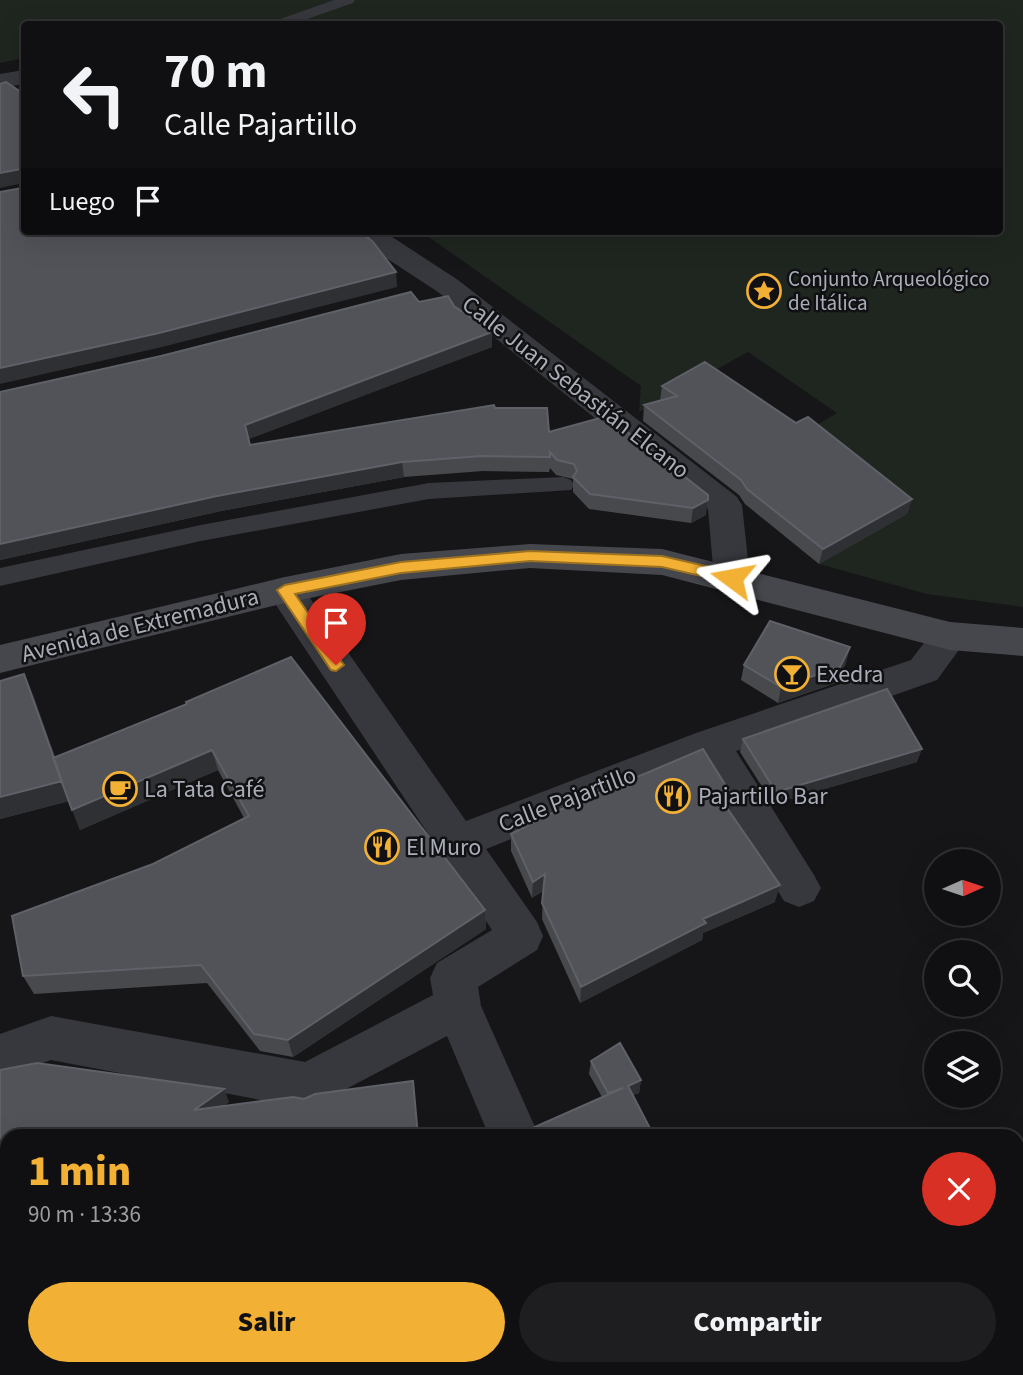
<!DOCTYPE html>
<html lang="es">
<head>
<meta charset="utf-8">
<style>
	:root { --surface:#101012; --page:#1e1e20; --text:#f1f3f6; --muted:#9c9d9f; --line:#303032; --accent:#f2b134 }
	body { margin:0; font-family:"Source Sans 3",sans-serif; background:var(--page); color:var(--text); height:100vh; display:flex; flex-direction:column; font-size:26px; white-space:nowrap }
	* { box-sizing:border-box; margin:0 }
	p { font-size:23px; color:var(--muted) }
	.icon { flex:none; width:38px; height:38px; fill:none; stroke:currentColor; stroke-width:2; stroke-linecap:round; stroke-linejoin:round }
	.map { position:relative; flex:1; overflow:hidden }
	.side { position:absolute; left:0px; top:1129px; width:1024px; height:247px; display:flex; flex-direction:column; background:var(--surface); border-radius:21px 21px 0 0; box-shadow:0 7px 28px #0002,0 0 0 2px var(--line) }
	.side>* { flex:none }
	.guide { position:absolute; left:21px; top:21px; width:982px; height:214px; border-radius:7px; box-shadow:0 7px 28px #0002,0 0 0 2px var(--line); background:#101012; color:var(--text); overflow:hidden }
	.needle { width:46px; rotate:87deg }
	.controls { position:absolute; left:924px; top:849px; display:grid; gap:14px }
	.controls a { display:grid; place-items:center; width:77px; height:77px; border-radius:50%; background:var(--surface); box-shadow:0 7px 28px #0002,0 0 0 2px var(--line); font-size:35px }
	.pin { position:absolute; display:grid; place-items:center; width:60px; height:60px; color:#fff; margin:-72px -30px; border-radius:50% 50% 50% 0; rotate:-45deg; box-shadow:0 0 7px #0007 }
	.pin .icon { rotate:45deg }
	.me { position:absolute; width:77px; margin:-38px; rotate:283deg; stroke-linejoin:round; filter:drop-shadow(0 0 5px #0008) }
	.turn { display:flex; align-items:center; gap:24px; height:147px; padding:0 28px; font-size:32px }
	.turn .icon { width:91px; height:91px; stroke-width:2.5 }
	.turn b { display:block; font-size:49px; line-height:60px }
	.then { display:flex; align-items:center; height:66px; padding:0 28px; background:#0003; gap:14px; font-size:26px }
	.round { display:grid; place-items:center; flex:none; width:74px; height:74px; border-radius:37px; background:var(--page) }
	.summary { display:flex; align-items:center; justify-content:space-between; height:119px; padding:0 28px }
	h1 { font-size:42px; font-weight:800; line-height:52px; color:var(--accent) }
	.action { display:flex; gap:14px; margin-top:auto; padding:14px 28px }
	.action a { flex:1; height:80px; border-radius:42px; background:var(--accent); color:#111; font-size:28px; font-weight:800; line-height:80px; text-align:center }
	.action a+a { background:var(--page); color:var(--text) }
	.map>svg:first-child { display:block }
	.green { fill:#1e261f }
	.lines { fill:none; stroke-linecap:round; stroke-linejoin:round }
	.service { fill:#37383d; fill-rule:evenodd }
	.minor { fill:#37383d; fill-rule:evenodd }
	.secondary { fill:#45474d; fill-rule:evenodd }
	.wall { fill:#47494d }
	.shaded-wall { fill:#2f3033 }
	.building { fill:#525359; stroke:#5f6168; stroke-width:2 }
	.route { fill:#f2b134; stroke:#9d7322; stroke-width:2 }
	.labels { text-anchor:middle; stroke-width:5; stroke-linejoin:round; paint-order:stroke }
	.far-poi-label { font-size:21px; fill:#a8adb8; stroke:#111113; text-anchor:start }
	.street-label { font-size:24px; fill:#a8adb8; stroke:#111113 }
	.poi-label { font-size:24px; fill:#a8adb8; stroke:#111113; text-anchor:start }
</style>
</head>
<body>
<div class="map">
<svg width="1023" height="1375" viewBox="0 0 1023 1375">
	<rect width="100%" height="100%" fill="#161618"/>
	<path class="green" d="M0,0H1023V607L927,594L819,564L907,514L805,432L837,413L748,352L639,412L641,386L420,231H999V24H24V58L0,63Z"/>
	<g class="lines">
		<path class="service" d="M334,0H355L353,3L293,24H272L275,21Z
			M563,477L571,480L574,485L571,490L429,499L201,541L0,586V568L201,525L429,483Z"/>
		<path class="minor" d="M24,70V84L0,88V74Z
			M350,231H383L458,280L737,497L742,505L750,578L745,587L732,591L719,587L714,578L708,509L438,292L354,237Z
			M285,577L298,581L466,821L696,733L911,660L937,626L950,622L963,626L969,636L937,680L736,751L814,875L821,888L814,901L799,907L784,901L701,764L486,849L537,922L543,936L537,950L478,987L481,1006L539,1136H489L447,1036L308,1109L51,1060L0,1078V1034L51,1016L305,1062L433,995L430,978L437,963L492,930L272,599L267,590L272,581Z
			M494,1368H550L548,1375H491Z
			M717,1368H772L774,1375H718Z"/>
		<path class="secondary" d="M530,544L662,549L950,622L1023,628V656L950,650L662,575L530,568L401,580L285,603L0,673V645L285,577L401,554Z"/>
	</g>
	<path class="wall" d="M419,302L454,306L492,332V347L248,439L250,445L495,408L549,432L706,515L691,523L589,509L573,492V479L556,475L550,468L549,472L483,471L404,477L221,511L0,560V392Z
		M662,386L912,499L907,514L819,564L745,504L739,495L643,421L644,405L660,401Z
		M846,663L836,683L778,703L741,680L744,665Z
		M24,674L33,695L55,757L186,704L485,910L486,929L293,1057L260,1051L207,983L34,994L23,976L153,864L244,818L218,770L80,830L69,801L0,819Z
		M743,739L917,762L773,804L740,752Z
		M734,799L731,813L775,902L703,933L702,940L580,1003L542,919L543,891L532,898L511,851V834Z
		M591,1061L641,1080L639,1093L633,1095L654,1136H528V1130L602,1097L589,1074Z
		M0,1070L229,1102L223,1106L304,1099L414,1093L418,1136H7V1185L0,1184Z
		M906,1368H1016L1017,1375H908Z"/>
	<path class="shaded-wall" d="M21,169L24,183L0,188V173Z
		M396,272L397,287L162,347L0,384V368Z
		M492,332V347L247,440L245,425Z
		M402,462L404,477L221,511L0,560V544L217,496Z
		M912,499L907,514L819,564L823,549Z
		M708,500L706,515L691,523L693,508Z
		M850,647L846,663L836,683L778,703L781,687Z
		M24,674L33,695L70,801L0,819V797Z
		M922,749L917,762L773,804L776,792Z
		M212,750L218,770L80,830L72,810Z
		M734,799L730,817L723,802Z
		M545,874L544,890L532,898L533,882Z
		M780,885L775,902L703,933L702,940L580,1003L581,987L703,919Z
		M485,910L486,929L293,1057L288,1040Z
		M641,1080L639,1093L626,1098L628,1086Z
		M224,1089L229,1102L199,1123L194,1110Z
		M26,1369L32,1375H13Z"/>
	<path class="building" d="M6,82L24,94V231H360L373,242L396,272L159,333L0,368V192L22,188L21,169L0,173V84Z
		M411,292L419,302L448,296L454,306L492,332L245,425L250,445L494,405L495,408H547L549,432L607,416L708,495V500L693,508L590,494L573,477L577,471L574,464L557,460L550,452V457L482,456L402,462L217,496L0,544V392L161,356Z
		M705,362L796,423L808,417L912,499L823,549L747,489L741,480L644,405L677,396L662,386Z
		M770,621L850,647L840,667L781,687L744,665Z
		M291,657L485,910L288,1040L254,1034L201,965L23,976L12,916L153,864L249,816L212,750L72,810L53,758L187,704L186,702Z
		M24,674L62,781L0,797V681Z
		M887,689L922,749L776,792L743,739Z
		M703,749L734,799L723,802L780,885L703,919L706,923L581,987L542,903L545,874L533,882L511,834L550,814Z
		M620,1043L641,1080L628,1086L654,1136H531L528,1130L623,1088L608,1093L591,1061Z
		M37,1063L224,1089L194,1110L293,1097L304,1099L315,1094L413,1081L418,1136H7V1176L0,1174V1070Z
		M0,1357L7,1360V1368L26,1369L13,1375H0Z
		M596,1368H708L710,1375H597Z
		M915,1368H1016L1017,1375H917Z"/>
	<path class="route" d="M530,551L662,556L732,572L740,578L732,583L662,567L530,561L401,573L295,594L344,665L336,671L331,670L277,590L285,585L401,562Z"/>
	<defs>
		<g id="sight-ring" transform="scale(1.75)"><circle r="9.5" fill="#111113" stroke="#f2b134" stroke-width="1.5"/><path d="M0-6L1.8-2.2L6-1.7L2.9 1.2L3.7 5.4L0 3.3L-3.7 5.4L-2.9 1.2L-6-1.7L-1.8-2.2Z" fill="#f2b134"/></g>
		<g id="bar-ring" transform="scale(1.75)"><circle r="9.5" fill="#111113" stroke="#f2b134" stroke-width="1.5"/><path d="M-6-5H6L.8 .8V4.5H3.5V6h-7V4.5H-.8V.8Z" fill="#f2b134"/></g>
		<g id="cafe-ring" transform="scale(1.75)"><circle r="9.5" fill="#111113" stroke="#f2b134" stroke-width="1.5"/><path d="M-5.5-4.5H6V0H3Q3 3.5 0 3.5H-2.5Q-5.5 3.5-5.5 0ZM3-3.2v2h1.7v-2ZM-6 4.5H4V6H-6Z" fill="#f2b134"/></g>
		<g id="restaurant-ring" transform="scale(1.75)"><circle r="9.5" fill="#111113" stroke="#f2b134" stroke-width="1.5"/><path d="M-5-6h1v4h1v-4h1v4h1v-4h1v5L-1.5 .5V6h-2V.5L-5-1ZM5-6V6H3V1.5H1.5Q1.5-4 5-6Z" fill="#f2b134"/></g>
	</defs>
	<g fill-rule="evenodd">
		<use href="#sight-ring" x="764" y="291"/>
		<use href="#bar-ring" x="792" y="674"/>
		<use href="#cafe-ring" x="120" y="789"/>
		<use href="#restaurant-ring" x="673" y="796"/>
		<use href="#restaurant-ring" x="382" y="847"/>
	</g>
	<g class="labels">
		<g class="far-poi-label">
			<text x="788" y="286">Conjunto Arqueológico<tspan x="788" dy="24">de Itálica</tspan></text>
		</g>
		<g class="street-label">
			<text transform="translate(576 387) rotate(38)" y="8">Calle Juan Sebastián Elcano</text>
			<text transform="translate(140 625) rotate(-14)" y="8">Avenida de Extremadura</text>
			<text transform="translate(567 799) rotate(-21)" y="8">Calle Pajartillo</text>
		</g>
		<g class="poi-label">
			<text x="816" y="682">Exedra</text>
			<text x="144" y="797">La Tata Café</text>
			<text x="698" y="804">Pajartillo Bar</text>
			<text x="406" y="855">El Muro</text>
		</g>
	</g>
</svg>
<div class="controls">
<a><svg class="needle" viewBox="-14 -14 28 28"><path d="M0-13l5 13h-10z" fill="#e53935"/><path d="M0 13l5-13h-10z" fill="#9c9d9f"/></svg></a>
<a><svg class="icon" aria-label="search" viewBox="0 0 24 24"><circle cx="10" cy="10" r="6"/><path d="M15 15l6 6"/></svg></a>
<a><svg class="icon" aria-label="layers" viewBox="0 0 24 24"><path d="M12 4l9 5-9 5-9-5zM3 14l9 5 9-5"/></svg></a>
</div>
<div class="pin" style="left:336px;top:665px;background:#d93025"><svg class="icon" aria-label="arrive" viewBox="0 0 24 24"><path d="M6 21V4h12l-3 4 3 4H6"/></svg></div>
<svg class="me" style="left:732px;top:578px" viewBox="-20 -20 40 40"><path d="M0-17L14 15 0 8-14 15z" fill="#f2b134" stroke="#fff" stroke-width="4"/></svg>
<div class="guide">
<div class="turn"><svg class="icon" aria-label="left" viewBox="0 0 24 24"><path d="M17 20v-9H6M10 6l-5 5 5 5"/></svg><div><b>70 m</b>Calle Pajartillo</div></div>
<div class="then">Luego<svg class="icon" aria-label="arrive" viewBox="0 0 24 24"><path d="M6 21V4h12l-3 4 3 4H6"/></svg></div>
</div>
<section class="side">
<div class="summary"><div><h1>1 min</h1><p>90 m · 13:36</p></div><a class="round" style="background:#d93025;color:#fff"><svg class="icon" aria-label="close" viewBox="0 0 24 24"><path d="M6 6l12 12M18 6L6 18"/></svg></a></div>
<div class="action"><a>Salir</a><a>Compartir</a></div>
</section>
</div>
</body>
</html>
